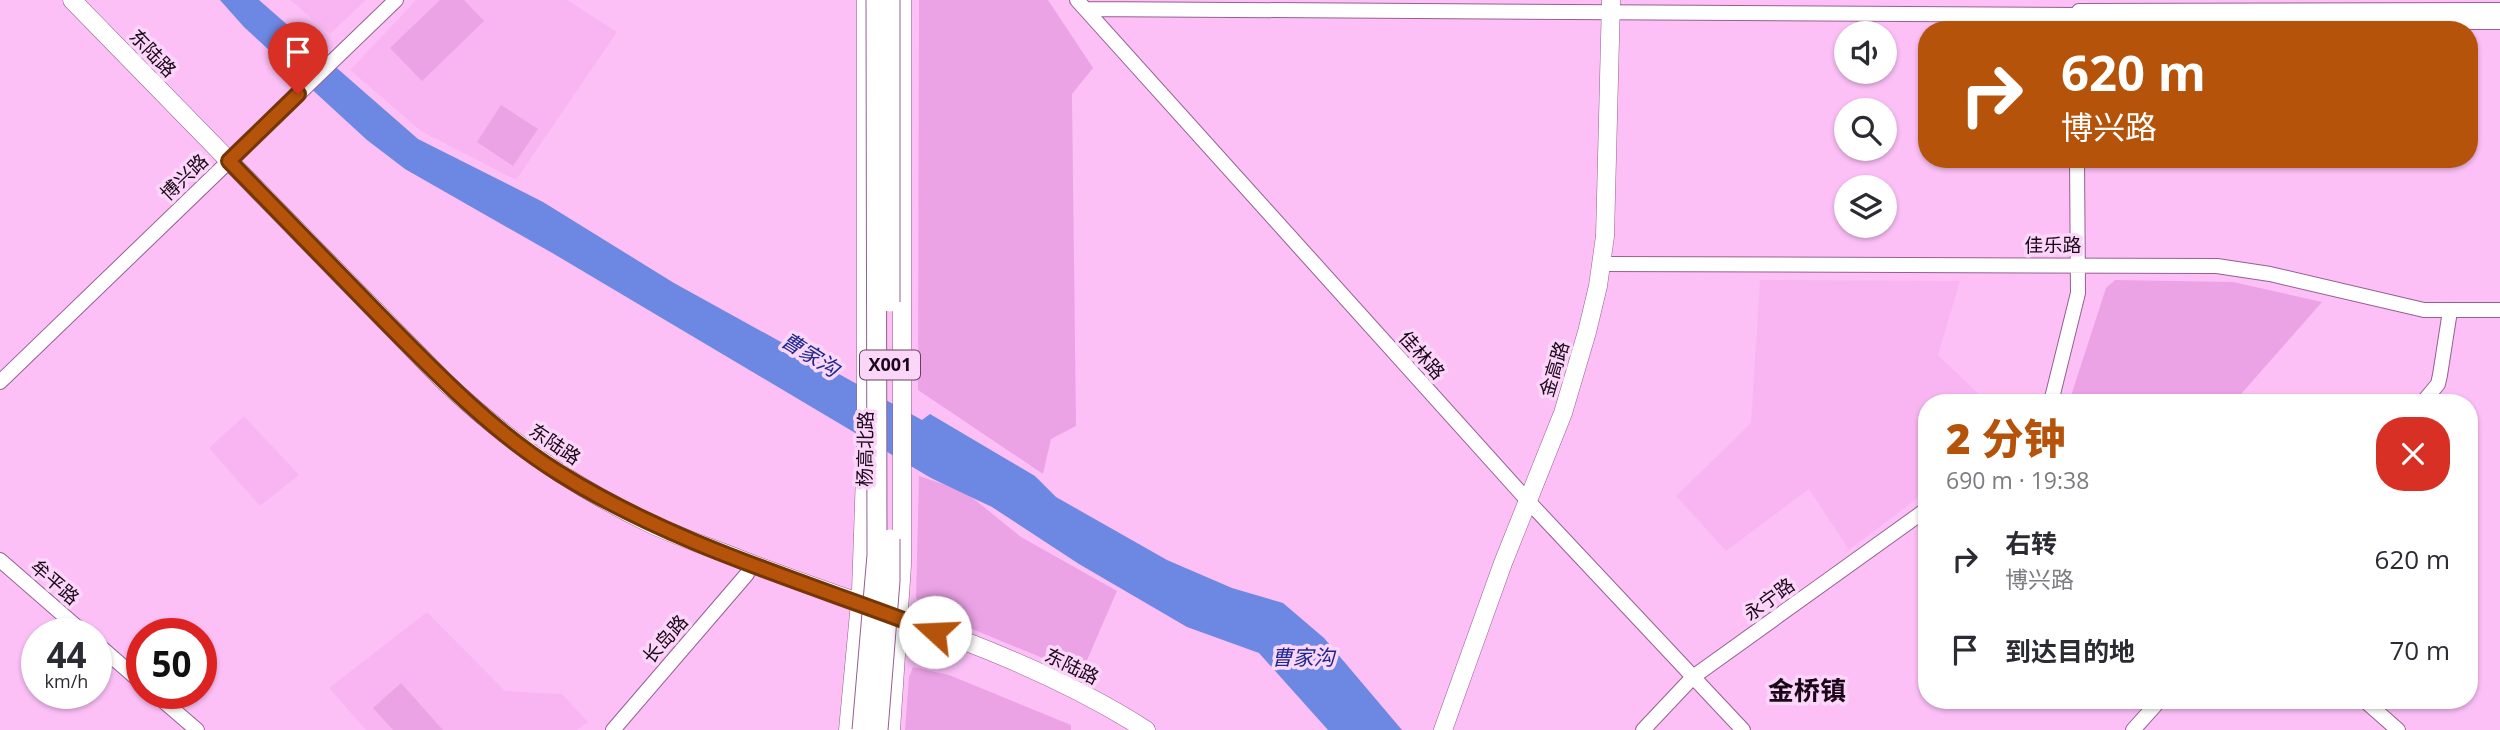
<!DOCTYPE html>
<html lang="zh">
<head>
<meta charset="utf-8">
<style>
	:root { --surface:#fff; --page:#f2f2f3; --text:#2b2b33; --muted:#7c7c81; --accent:#b45309 }
	body { margin:0; font-family:"Open Sans","Noto Sans SC",sans-serif; background:var(--page); color:var(--text); height:100vh; display:flex; flex-direction:column; font-size:26px; white-space:nowrap }
	* { box-sizing:border-box; margin:0 }
	p { font-size:23px; color:var(--muted) }
	.icon { flex:none; width:38px; height:38px; fill:none; stroke:currentColor; stroke-width:2; stroke-linecap:round; stroke-linejoin:round }
	.map { position:relative; flex:1; overflow:hidden }
	.side { position:absolute; left:1918px; top:394px; width:560px; height:315px; display:flex; flex-direction:column; background:var(--surface); border-radius:28px; box-shadow:0 2px 5px #0004 }
	.side>* { flex:none }
	.top-card { position:absolute; left:1918px; top:21px; width:560px; height:147px; border-radius:28px; box-shadow:0 2px 5px #0004; background:#b45309; color:#fff; overflow:hidden }
	.controls { position:absolute; left:1834px; top:21px; display:grid; gap:14px }
	.controls a { display:grid; place-items:center; width:63px; height:63px; border-radius:50%; background:var(--surface); box-shadow:0 2px 5px #0004; font-size:35px }
	.speed { position:absolute; left:21px; top:618px; display:flex; gap:14px; font-size:35px; font-weight:700; text-align:center }
	.speed>* { display:grid; place-content:center; width:91px; height:91px; border-radius:50%; background:var(--surface); box-shadow:0 2px 5px #0004; line-height:1 }
	.speed small { font-size:18px; font-weight:400 }
	.speed .limit { border:10px solid #d22; background:#fff; color:#111 }
	.pin { position:absolute; display:grid; place-items:center; width:60px; height:60px; color:#fff; margin:-72px -30px; border-radius:50% 50% 50% 0; rotate:-45deg; box-shadow:0 0 7px #0007 }
	.pin .icon { rotate:45deg }
	.me { position:absolute; width:77px; margin:-38px; rotate:290deg; stroke-linejoin:round; filter:drop-shadow(0 0 5px #0008) }
	.turn { display:flex; align-items:center; gap:24px; height:147px; padding:0 28px; font-size:32px }
	.turn .icon { width:91px; height:91px; stroke-width:2.5 }
	.turn b { display:block; font-size:49px; line-height:60px }
	.round { display:grid; place-items:center; flex:none; width:74px; height:74px; border-radius:28px; background:var(--page) }
	.head { display:flex; align-items:center; justify-content:space-between; height:119px; padding:0 28px }
	h1 { font-size:42px; font-weight:800; line-height:52px; color:var(--accent) }
	ul { padding:0; list-style:none }
	li { display:flex; align-items:center; gap:21px; height:91px; padding:0 28px }
	li div { flex:1 }
	li b { display:block; font-size:26px }
	li em { font-style:normal }
	.map>svg:first-child { display:block }
	.built { fill:#f8b5f2 }
	.green { fill:#eba3e6 }
	.water { fill:#6d88e2 }
	.lines { fill:none; stroke-linecap:round; stroke-linejoin:round }
	.minor-casing { stroke:#955f91; stroke-width:16 }
	.major-casing { stroke:#955f91; stroke-width:19 }
	.minor { stroke:#fff; stroke-width:14 }
	.major { stroke:#fff; stroke-width:18 }
	.highway-bridge-casing { stroke:#955f91; stroke-width:21; stroke-linecap:butt }
	.highway-bridge { stroke:#fff; stroke-width:19 }
	.route-casing { stroke:#753606; stroke-width:18 }
	.route { stroke:#b45309; stroke-width:12 }
	.labels { text-anchor:middle; stroke-width:7; stroke-linejoin:round; paint-order:stroke }
	.shield { fill:#fbd6f8; stroke:#5e455d; stroke-width:2 }
	.shield-label { font-size:18px; font-weight:bold; fill:#1b071a }
	.street-label { font-size:19px; fill:#1b071a; stroke:#fbd6f8 }
	.water-label { font-size:21px; font-style:italic; fill:#1d2990; stroke:#fbd6f8 }
	.district-label { font-size:26px; font-weight:bold; fill:#1b071a; stroke:#fbd6f8 }
</style>
</head>
<body>
<div class="map">
<svg width="2500" height="730" viewBox="0 0 2500 730">
	<rect width="100%" height="100%" fill="#fcc0f7"/>
	<path class="built" d="M290,0H366L330,34Z
		M416,0H567L617,32L516,180L421,131L350,70Z
		M1760,280L1960,281L1938,355L1987,402H1927V491L1849,550L1809,489L1726,551L1676,496L1751,423Z
		M244,416L299,475L260,506L209,448Z
		M427,612L505,691L562,694L588,722L577,730H366L329,688Z"/>
	<path class="green" d="M440,0H464L484,21L422,81L390,48Z
		M919,0H1048L1093,68L1072,94L1076,426L1051,439L1043,474L918,390Z
		M501,105L538,129L513,166L477,142Z
		M2115,280L2233,282L2322,302L2234,402H2069L2106,288Z
		M919,476L964,491L1021,537L1117,591L1081,674L929,611L916,598Z
		M913,667L949,675L1071,725V730H905L909,677Z
		M401,683L443,730H393L373,708Z"/>
	<path class="water" d="M220,0H259L418,139L543,202L674,283L922,420L930,414L1035,476L1056,497L1167,560L1232,588L1283,603L1324,638L1402,730H1328L1259,653L1187,627L1079,564L992,507L931,478L554,254L405,169L367,140L244,27Z"/>
	<g class="lines">
		<g class="minor-casing">
			<path id="minor" d="M1077,0L1528,501L1743,730
				M1085,9L2079,15
				M2079,11L2500,10
				M2078,22H2500
				M1602,264L2217,266L2270,274L2424,310H2500
				M0,382L396,0
				M2051,402L2078,293L2077,159
				M2423,402L2438,384L2440,375L2450,311
				M0,560L85,634
				M96,643L142,683
				M154,693L197,730
				M2364,700L2398,730
				M613,730L747,574
				M1643,730L1693,677L1927,509
				M2133,730L2160,700"/>
		</g>
		<g class="major-casing">
			<path id="major" d="M72,0L444,381C507,441 575,488 653,525C682,538 712,548 742,560C877,612 1023,651 1146,730
				M848,730L861,592L866,445V0
				M891,730L902,565V0
				M1443,730L1503,563L1563,413L1587,332L1598,286L1605,236L1611,0"/>
		</g>
		<use href="#minor" class="minor"/>
		<use href="#major" class="major"/>
		<g class="highway-bridge-casing">
			<path id="highway-bridge" d="M890,302V0
				M862,730L877,555L876,0
				M878,730L890,581V539"/>
		</g>
		<use href="#highway-bridge" class="highway-bridge"/>
	</g>
	<g class="lines">
		<g class="route-casing">
			<path id="route" d="M298,94L229,161C278,211 327,262 377,313C434,371 490,430 559,473C675,546 809,583 935,632"/>
		</g>
		<use href="#route" class="route"/>
	</g>
	<g class="labels">
		<rect class="shield" x="860" y="350.5" width="60" height="29" rx="5"/>
		<g class="shield-label">
			<text x="890" y="371">X001</text>
		</g>
		<g class="street-label">
			<text transform="translate(153 53) rotate(46)" y="7">东陆路</text>
			<text transform="translate(184 177) rotate(-44)" y="7">博兴路</text>
			<text x="2053" y="252">佳乐路</text>
			<text transform="translate(1422 355) rotate(48)" y="7">佳林路</text>
			<text transform="translate(1554 369) rotate(-73)" y="7">金高路</text>
			<text transform="translate(555 444) rotate(34)" y="7">东陆路</text>
			<text transform="translate(865 449) rotate(-89)" y="7">杨高北路</text>
			<text transform="translate(55 582) rotate(41)" y="7">牟平路</text>
			<text transform="translate(1769 599) rotate(-36)" y="7">永宁路</text>
			<text transform="translate(665 639) rotate(-49)" y="7">长岛路</text>
			<text transform="translate(1072 666) rotate(26)" y="7">东陆路</text>
		</g>
		<g class="water-label">
			<text transform="translate(810 355) rotate(32)" y="7">曹家沟</text>
			<text x="1303" y="665">曹家沟</text>
		</g>
		<g class="district-label">
			<text x="1807" y="700">金桥镇</text>
		</g>
	</g>
</svg>
<div class="controls">
<a><svg class="icon" aria-label="sound" viewBox="0 0 24 24"><path d="M4 9h4l5-4v14l-5-4H4zM17 9q2 3 0 6"/></svg></a>
<a><svg class="icon" aria-label="search" viewBox="0 0 24 24"><circle cx="10" cy="10" r="6"/><path d="M15 15l6 6"/></svg></a>
<a><svg class="icon" aria-label="layers" viewBox="0 0 24 24"><path d="M12 4l9 5-9 5-9-5zM3 14l9 5 9-5"/></svg></a>
</div>
<div class="speed"><div>44<small>km/h</small></div><div class="limit">50</div></div>
<div class="pin" style="left:298px;top:94px;background:#d93025"><svg class="icon" aria-label="arrive" viewBox="0 0 24 24"><path d="M6 21V4h12l-3 4 3 4H6"/></svg></div>
<svg class="me" style="left:935px;top:632px" viewBox="-20 -20 40 40"><circle r="19" fill="#fff"/><path d="M0-13L10 11 0 6-10 11z" fill="#b45309"/></svg>
<div class="top-card">
<div class="turn"><svg class="icon" aria-label="right" viewBox="0 0 24 24"><path d="M7 20v-9h11M14 6l5 5-5 5"/></svg><div><b>620 m</b>博兴路</div></div>
</div>
<section class="side">
<div class="head"><div><h1>2 分钟</h1><p>690 m · 19:38</p></div><a class="round" style="background:#d93025;color:#fff"><svg class="icon" aria-label="close" viewBox="0 0 24 24"><path d="M6 6l12 12M18 6L6 18"/></svg></a></div>
<ul>
<li><svg class="icon" aria-label="right" viewBox="0 0 24 24"><path d="M7 20v-9h11M14 6l5 5-5 5"/></svg><div><b>右转</b><p>博兴路</p></div><em>620 m</em></li>
<li><svg class="icon" aria-label="arrive" viewBox="0 0 24 24"><path d="M6 21V4h12l-3 4 3 4H6"/></svg><div><b>到达目的地</b></div><em>70 m</em></li>
</ul>
</section>
</div>
</body>
</html>
